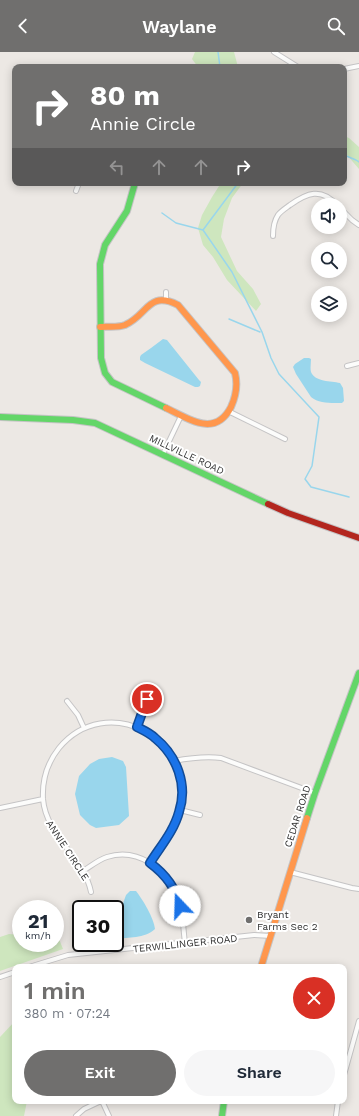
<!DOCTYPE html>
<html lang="en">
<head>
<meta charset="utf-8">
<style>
	:root { --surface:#fff; --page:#f6f6f7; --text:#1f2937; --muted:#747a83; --accent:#706f6e }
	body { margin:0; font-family:"Work Sans",sans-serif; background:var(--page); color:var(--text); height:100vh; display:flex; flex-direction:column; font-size:15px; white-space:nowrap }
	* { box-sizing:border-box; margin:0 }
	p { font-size:13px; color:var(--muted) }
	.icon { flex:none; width:22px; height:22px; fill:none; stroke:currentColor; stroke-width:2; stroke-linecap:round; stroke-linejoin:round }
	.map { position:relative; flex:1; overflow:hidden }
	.sheet { position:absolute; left:12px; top:912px; width:335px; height:140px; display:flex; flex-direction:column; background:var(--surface); border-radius:8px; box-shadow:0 2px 10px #0003 }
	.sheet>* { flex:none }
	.guide { position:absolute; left:12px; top:12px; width:335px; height:122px; border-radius:8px; box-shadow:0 2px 10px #0003; background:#706f6e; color:#fff; overflow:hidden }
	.tools { position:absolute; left:311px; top:146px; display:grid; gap:8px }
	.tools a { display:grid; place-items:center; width:36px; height:36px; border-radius:50%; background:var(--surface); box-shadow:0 2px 10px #0003; font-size:20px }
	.speed { position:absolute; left:12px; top:848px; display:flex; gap:8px; font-size:20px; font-weight:700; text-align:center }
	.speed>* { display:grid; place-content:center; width:52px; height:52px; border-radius:50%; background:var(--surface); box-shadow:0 2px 10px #0003; line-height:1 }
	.speed small { font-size:10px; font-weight:400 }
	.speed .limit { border:2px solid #111; border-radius:6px; background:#fff; color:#111 }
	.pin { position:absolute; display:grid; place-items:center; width:34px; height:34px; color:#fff; margin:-17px; border:2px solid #fff; border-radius:50%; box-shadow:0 1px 4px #0007 }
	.me { position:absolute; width:44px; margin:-22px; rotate:339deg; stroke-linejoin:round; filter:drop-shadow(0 0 3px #0008) }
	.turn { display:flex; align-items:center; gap:14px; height:84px; padding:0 12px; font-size:18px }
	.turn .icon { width:52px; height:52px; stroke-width:2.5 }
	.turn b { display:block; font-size:28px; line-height:34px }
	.lanes { display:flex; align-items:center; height:38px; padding:0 12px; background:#0003; justify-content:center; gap:20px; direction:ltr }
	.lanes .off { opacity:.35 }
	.round { display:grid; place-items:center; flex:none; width:42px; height:42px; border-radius:21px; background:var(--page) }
	.head { display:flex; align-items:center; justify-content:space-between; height:68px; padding:0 12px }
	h1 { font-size:24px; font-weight:600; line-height:30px; color:var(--accent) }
	.button { display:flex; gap:8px; margin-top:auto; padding:8px 12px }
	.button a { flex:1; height:46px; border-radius:24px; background:var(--accent); color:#fff; font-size:16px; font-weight:600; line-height:46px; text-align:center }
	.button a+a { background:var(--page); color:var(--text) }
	header { display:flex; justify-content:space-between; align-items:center; height:52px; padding:0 12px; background:var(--accent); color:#fff; font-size:18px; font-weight:600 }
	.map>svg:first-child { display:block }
	.green { fill:#cee6be }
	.water { fill:#99d6ec }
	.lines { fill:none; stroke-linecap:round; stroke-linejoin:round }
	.stream { stroke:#99d6ec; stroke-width:1.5 }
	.street-casing { stroke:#c5c4c5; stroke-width:6 }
	.fast-casing { stroke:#c5c4c5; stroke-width:8 }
	.slow-casing { stroke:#c5c4c5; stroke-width:8 }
	.jam-casing { stroke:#c5c4c5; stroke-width:8 }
	.street { stroke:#fcfcfb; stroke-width:4 }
	.fast { stroke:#63d668; stroke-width:6 }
	.slow { stroke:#ff974d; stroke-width:6 }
	.jam { stroke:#b3261e; stroke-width:6 }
	.route-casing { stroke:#114b97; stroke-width:10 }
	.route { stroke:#1a73e8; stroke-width:7 }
	.poi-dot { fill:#706f6e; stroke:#fff; stroke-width:1.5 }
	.labels { text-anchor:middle; stroke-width:4; stroke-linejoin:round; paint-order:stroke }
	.street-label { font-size:10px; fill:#2e2e2e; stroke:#fff }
	.poi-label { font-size:10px; fill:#2e2e2e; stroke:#fff; text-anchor:start }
</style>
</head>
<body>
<header><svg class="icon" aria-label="back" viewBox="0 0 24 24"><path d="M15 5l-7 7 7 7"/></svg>Waylane<svg class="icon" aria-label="search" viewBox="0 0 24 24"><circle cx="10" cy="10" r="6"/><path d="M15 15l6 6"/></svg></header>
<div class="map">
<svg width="359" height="1064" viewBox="0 0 359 1064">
	<rect width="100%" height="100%" fill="#ece8e4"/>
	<path class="green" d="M195,0H234L238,15H198L192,7Z
		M344,84L349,86L359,95V117L347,103L344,104Z
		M221,131H243L232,146L224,167L221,185L237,219L253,237L261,252L256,259L227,228L213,205L203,193L198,176L202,163L212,145Z
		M9,882L21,883V891H55V887H59L63,897L0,919V885Z
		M15,969V1049H27L24,1064H0V985Z"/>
	<path class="water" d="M163,287L167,288L199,328L201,330L200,334L198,335H195L145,311L140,308V305L141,303L151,296Z
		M304,306H309L311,307C311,311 310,316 311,320C315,330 331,329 340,331L343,336L344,349L342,351C332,351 319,352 311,345L296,322L293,315L295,312Z
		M112,705L123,709L126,715L129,764L119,773L96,776L90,773L80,763L75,742L79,724L90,712L99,707Z
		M130,839H136C143,848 154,866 155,877C144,887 129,885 115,887V866L120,860L126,843Z"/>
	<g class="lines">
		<path class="stream" d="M218,0L220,15
			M344,103L356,108L359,110
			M162,161L176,171L203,178L232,220L262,280L271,306L279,322L319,365L312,414L305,427L311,435L349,445
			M203,178L238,131
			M229,267L260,280"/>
		<g class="street-casing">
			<path id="street" d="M274,0L298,15
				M344,17L359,14
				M76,139L79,131
				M340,156L352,168L359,173
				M273,184C273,177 274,169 278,163C281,159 286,156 290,153C307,141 321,135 337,153
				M166,248V240
				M347,314L359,311
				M228,359L285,387
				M163,402L181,364
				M67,649L78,663L84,676
				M137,675L147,647
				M174,709C190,706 205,704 221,706L315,741
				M0,756L43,747
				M180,758L200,763
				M83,819C91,814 98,808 107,805C137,795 168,817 178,845C183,859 183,876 185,891
				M290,820L352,836L359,837
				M91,840C84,805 46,784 43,747C42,728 47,711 59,696C106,639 197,686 180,758C175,776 160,796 150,811
				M29,915L68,903L254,883L271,884
				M0,925L15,920
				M344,1023L359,969
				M102,1049L109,1064
				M76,1064L84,1057L101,1049
				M336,1064L338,1049"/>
		</g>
		<g class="fast-casing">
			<path id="fast" d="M135,131L127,159L105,193L100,212L101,306L105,321L112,330L166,356
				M0,365L73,368L95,371L268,452
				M307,766L315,741L359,621
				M222,1064L224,1049"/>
		</g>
		<g class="slow-casing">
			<path id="slow" d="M100,275C108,274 117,276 125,273C148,263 148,238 178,253L235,321C238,333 236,344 231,355C215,386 189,367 166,356
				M261,915L307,766"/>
		</g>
		<g class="jam-casing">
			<path id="jam" d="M268,452L288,461L359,486"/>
		</g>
		<use href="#street" class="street"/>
		<use href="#fast" class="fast"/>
		<use href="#slow" class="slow"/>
		<use href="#jam" class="jam"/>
	</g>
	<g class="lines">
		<g class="route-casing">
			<path id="route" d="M147,647L137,675C143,678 150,681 155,686C177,704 188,733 179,760C174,779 160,795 150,811C165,822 176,836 180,854"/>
		</g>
		<use href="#route" class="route"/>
	</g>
	<circle class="poi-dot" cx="249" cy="868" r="4"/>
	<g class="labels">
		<g class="street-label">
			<text transform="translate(187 402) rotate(25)" y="4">MILLVILLE ROAD</text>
			<text transform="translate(297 764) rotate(-72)" y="4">CEDAR ROAD</text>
			<text transform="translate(68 798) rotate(57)" y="4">ANNIE CIRCLE</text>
			<text transform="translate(185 891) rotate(-6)" y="4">TERWILLINGER ROAD</text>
		</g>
		<g class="poi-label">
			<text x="257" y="866">Bryant<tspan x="257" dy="12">Farms Sec 2</tspan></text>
		</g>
	</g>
</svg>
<div class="tools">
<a><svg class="icon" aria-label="sound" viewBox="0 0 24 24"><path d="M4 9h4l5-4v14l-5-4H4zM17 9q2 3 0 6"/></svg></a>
<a><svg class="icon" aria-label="search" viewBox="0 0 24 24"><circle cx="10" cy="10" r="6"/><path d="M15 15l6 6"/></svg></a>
<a><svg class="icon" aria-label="layers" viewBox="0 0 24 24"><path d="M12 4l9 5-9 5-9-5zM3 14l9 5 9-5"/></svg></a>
</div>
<div class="speed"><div>21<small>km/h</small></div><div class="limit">30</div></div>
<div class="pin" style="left:147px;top:647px;background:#d93025"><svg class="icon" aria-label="arrive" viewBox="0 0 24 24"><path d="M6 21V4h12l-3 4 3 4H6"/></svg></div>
<svg class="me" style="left:180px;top:854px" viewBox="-20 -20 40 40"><circle r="19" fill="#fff"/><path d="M0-13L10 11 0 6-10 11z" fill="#1a73e8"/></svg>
<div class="guide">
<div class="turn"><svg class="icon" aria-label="right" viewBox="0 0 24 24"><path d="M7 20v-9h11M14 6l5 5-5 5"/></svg><div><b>80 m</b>Annie Circle</div></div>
<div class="lanes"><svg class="icon off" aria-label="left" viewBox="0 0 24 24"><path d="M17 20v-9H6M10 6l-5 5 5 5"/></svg><svg class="icon off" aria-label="ahead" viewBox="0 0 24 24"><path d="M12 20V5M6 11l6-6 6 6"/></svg><svg class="icon off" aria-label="ahead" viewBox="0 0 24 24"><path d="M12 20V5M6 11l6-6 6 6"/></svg><svg class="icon" aria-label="right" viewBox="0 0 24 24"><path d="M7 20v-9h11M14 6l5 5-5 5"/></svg></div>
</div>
<section class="sheet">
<div class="head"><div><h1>1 min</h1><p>380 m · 07:24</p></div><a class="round" style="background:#d93025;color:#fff"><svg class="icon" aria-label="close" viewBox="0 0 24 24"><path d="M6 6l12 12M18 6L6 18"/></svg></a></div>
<div class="button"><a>Exit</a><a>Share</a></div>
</section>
</div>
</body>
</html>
